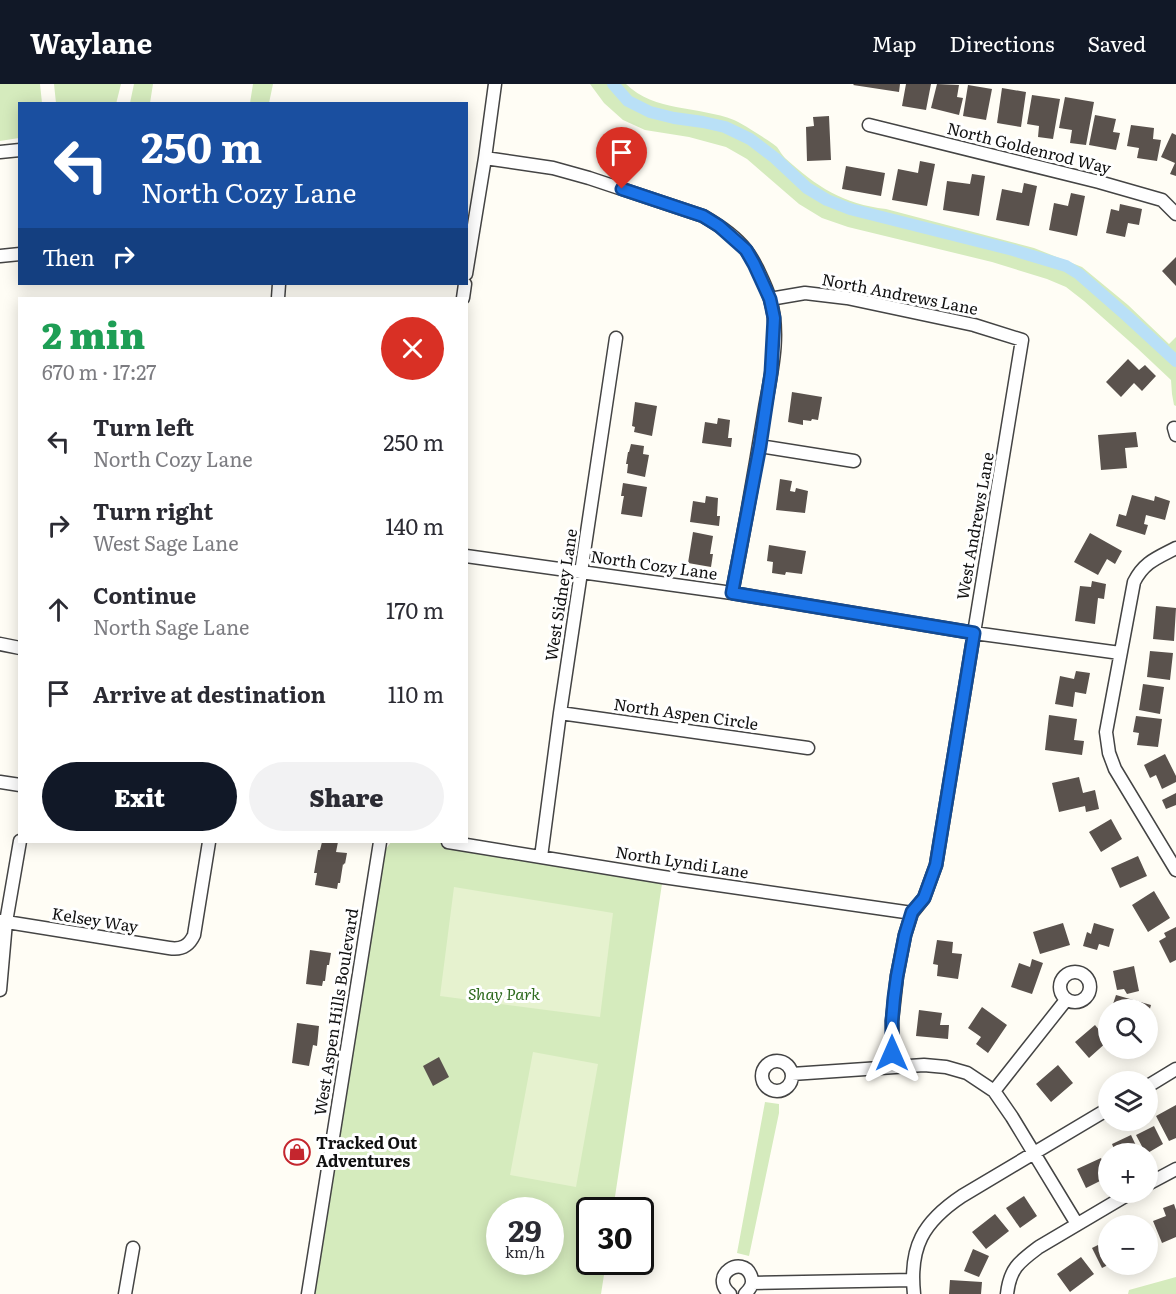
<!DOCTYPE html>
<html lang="en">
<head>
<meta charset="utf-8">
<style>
	:root { --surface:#fff; --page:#f2f2f3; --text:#2b2b33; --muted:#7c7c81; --accent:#111827 }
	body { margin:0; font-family:Literata,serif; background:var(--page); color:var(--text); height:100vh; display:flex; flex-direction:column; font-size:22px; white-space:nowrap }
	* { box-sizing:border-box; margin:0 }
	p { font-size:20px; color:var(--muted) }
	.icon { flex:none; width:33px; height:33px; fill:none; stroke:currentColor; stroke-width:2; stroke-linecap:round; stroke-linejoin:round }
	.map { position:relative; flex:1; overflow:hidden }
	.details { position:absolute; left:18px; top:213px; width:450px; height:546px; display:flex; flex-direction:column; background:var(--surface); border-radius:0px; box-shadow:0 3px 15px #0003 }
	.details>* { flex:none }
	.banner { position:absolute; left:18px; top:18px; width:450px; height:183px; border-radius:0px; box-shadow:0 3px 15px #0003; background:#1a4fa0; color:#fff; overflow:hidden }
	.tools { position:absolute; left:1098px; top:915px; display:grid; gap:12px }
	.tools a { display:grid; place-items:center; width:60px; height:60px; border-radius:50%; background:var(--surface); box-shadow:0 3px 15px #0003; font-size:30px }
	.speed { position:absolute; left:486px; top:1113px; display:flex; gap:12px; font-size:30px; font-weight:700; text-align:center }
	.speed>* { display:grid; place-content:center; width:78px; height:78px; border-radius:50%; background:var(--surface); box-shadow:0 3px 15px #0003; line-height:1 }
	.speed small { font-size:15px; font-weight:400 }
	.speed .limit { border:3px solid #111; border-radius:9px; background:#fff; color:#111 }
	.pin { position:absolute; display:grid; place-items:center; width:51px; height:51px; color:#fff; margin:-62px -26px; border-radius:50% 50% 50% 0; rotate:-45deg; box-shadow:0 0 6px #0007 }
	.pin .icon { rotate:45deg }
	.me { position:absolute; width:66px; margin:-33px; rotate:0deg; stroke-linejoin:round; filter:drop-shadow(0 0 4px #0008) }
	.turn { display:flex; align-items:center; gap:21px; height:126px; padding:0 24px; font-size:27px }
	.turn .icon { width:78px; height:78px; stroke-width:2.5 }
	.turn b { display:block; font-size:42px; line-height:51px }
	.then { display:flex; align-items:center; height:57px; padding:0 24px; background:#0003; gap:12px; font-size:22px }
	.round { display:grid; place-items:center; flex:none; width:63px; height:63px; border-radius:32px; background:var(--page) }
	.summary { display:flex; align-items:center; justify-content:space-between; height:102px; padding:0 24px }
	h1 { font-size:36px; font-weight:800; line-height:45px; color:#1e9e55 }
	.primary-button { display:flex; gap:12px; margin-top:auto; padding:12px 24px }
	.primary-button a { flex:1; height:69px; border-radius:36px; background:var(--accent); color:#fff; font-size:24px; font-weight:800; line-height:69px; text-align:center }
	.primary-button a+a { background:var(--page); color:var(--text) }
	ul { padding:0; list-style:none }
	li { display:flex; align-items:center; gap:18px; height:84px; padding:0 24px }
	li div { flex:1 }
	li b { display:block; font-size:22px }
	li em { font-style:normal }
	header { display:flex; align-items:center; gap:36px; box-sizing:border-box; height:84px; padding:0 30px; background:var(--accent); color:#fff }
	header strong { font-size:28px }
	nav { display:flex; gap:33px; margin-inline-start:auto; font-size:21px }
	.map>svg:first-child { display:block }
	.green { fill:#d5ebbd; fill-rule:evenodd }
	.pitch { fill:#e6f2cf }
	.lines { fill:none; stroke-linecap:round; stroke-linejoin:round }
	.canal { stroke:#b9e0f7; stroke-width:12 }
	.building { fill:#5a524d }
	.street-casing { stroke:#444; stroke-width:15 }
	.street { stroke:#fff; stroke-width:12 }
	.route-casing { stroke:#114b97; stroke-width:15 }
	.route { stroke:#1a73e8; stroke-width:10 }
	.labels { text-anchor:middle; stroke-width:6; stroke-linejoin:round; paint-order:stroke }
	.street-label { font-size:16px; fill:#111; stroke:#fff }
	.park-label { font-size:16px; font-style:italic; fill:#2f6b1f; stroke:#fff }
	.poi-label { font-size:16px; font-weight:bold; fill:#111; stroke:#fff; text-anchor:start }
</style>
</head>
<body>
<header>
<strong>Waylane</strong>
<nav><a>Map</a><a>Directions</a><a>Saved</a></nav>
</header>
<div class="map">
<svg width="1176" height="1210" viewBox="0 0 1176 1210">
	<rect width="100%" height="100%" fill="#fffdf5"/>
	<path class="green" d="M0,0H40L42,19L20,20L19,54L0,57Z
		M54,0H121L116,20L56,19Z
		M134,0H153L150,19H130Z
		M253,0H273L269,19H250Z
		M590,0H626C654,28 699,22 734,36C741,39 772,58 777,63C780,67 782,71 785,74C817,103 843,120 886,125L1034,164L1082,183L1128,221L1169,260L1176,253V322L1174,321L1172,310L1171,296L1137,264L1084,217L1066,203L1047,195L992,178L848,143L822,134L799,120L747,75L726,63L689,53L645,46L623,36L604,19Z
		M391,758H448L663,793L613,1126H590V1178H606L601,1210H315L349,997L382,770ZM500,1126H550V1178H500Z
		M765,1018L779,1020V1029L749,1172L737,1169Z
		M1176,1193V1210H1128L1129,1206Z"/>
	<path class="pitch" d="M454,803L613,829L600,933L440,912Z
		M533,968L598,980L576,1103L510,1091Z"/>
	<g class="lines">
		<path class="canal" d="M613,0L628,17L650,28L674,34L703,38L725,43L750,55L775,74L807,104L827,116L850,125L1013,166L1066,182L1079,190L1127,232L1176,277"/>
	</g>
	<path class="building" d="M854,0H900L899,8L853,1Z
		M906,0H931L926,26L902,22Z
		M937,0L959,1L957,13L963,14L959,31L931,24Z
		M968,1L992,5L986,36L963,32Z
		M1002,4L1026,8L1021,43L997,39Z
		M1032,11L1060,15L1053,55L1038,53L1039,42L1027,40Z
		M1065,13L1094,18L1086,61L1070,59L1072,46L1059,44Z
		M1095,31L1116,35L1113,48L1120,49L1116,66L1089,61Z
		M829,32L831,76L807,77L806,43L814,42L813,33Z
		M1131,41L1154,44L1153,55L1161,56L1157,77L1137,74L1139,64L1127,62Z
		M1172,49L1176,51V92L1170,90L1175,79L1161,73Z
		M920,77L935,80L927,122L892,116L898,85L918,89Z
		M846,82L885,89L881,112L842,105Z
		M972,90L985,92L979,132L943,126L947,97L970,100Z
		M1024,99L1037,102L1029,142L996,136L1002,105L1022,109Z
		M1071,109L1085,112L1077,152L1049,146L1054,119L1068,122Z
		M1120,120L1142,125L1139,141L1128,139L1125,153L1106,149L1111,125L1119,127Z
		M1176,173V202L1162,187Z
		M1128,275L1139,286L1145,281L1156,292L1142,307L1134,299L1121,313L1106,298Z
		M792,308L822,313L818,336L812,335L811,337L803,336V341L788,338Z
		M635,318L657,322L652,352L634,348L635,343L632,342Z
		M718,334L730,336L728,354H732L731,363L702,359L705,338L717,340Z
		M1136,348L1138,363L1125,364L1127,384L1101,386L1098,351Z
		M631,360L644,362L643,370L649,371L645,393L627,389L628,380H626L628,368H629Z
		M780,395L792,397L790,407L795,408L796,404L808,407L805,429L776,426Z
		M623,399L647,403L642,433L621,430L623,417L624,412H621Z
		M1132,411L1154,417L1155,412L1170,417L1165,436L1146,431L1144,440L1148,441L1145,451L1116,442L1119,430L1126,432Z
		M706,412L718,414L717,432H720L719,442L690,438L693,417L705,419Z
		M693,448L713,452L710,470H713L711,483L688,479Z
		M1090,449L1122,467L1115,480L1107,475L1098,491L1074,478Z
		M769,461L806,467L802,490L786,488L785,491L772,489L773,478L767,477Z
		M1092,497L1106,500L1104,515L1098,514L1095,540L1075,537L1080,502L1091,503Z
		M1156,522L1176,524L1174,557L1153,555Z
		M1150,567L1173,569L1170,596L1147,593Z
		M1076,587L1090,589L1086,610L1075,608L1073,623L1055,620L1060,592L1074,595Z
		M1143,600L1164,603L1160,630L1139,626Z
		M1049,631L1077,635L1074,656L1084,657L1082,671L1045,666Z
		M1136,632L1162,635L1158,663L1137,661L1139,649L1133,648Z
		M1165,670L1176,692V698L1162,705L1156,691L1150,694L1144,681Z
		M1079,693L1083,709L1095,706L1099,725L1086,728L1085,722L1059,728L1052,699Z
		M1176,709V721L1166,725L1162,716Z
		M1111,735L1122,755L1101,768L1089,748Z
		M322,758H338L336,768L347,769L345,780L344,779V781L343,780L340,799H338L337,805L315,801L317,789H314L318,766H320Z
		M1138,772L1147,792L1120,804L1111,784Z
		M1154,807L1170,834L1148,848L1132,821Z
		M1063,839L1070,861L1040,870L1033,848Z
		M1094,839L1114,845L1109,863L1099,860L1097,866L1083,862L1087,848L1091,850Z
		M1176,843V876L1170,879L1159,857L1166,853L1164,849Z
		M937,856L953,858L952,869L962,870L958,895L937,892L938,881L933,880Z
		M310,866L331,869L329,881H327L325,897H323L322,902L306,900Z
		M1032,875L1043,879L1032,910L1011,903L1019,879L1030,883Z
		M1134,882L1139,907L1127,910L1124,905L1117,906L1113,887Z
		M1116,911L1151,921L1148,932V926H1111Z
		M982,923L1007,941L988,969L976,960L981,953L968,944Z
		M919,926L942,929L940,941H949L948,955L916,952Z
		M297,939L319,942L317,962L313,961L309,982L292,979Z
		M1095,941L1108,957L1089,974L1075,958Z
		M439,973L449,993L433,1002L423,982Z
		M1058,981L1073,999L1051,1018L1036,1000Z
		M1176,1021V1054L1169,1057L1156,1032Z
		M1154,1042L1163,1060L1146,1070L1136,1051Z
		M1131,1051L1140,1070H1116L1112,1060Z
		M1101,1074L1108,1089V1093L1086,1104L1077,1085Z
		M1024,1112L1037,1132L1020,1144L1006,1124Z
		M1174,1120L1176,1126V1153L1162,1159L1153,1137L1166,1132L1163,1124Z
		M995,1130L1009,1147L986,1165L972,1148Z
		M1108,1156V1181L1102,1184L1092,1164Z
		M973,1165L989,1172L979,1193L964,1187Z
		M1081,1173L1094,1190L1070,1208L1057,1190Z
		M950,1196L982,1198L981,1210H949Z"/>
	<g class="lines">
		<g class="street-casing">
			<path id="street" d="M869,41L1099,98L1162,116L1176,130
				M0,68L20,66
				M485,74L553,84L589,94L703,132C717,140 736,153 746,166C754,176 766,202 770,215C781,250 771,290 765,324C755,386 744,448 732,509
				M0,172L20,170
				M466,190L485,74L495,0
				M278,214L279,200
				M463,214L465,200
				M770,215L805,209L847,214L974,241L1022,256L936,781L924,814L912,829L905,851L897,892L892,937L893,983
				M1174,344L1176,351
				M760,362L854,377
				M1176,464C1157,474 1144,478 1134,498L1106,648L1109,669L1115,685L1176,786
				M466,472L732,509L974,549L1120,569
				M0,560L20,564
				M560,629L808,664
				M0,698L20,701
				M448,758L663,793L912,829
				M541,773L560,629L616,254
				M0,837L169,864C181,866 189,862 194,851L209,758
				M1060 903a15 15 0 1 1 30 0a15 15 0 1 1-30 0Z
				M0,906L6,838L20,757
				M762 992a15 15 0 1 1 30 0a15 15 0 1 1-30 0Z
				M792,990L924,981L946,983L967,989L994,1007L1012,1033L1077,1140
				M1148,1002L1176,985
				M994,1007L1066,916
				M1148,1100L1176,1085
				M752,1199L913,1196
				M125,1210L133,1164
				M308,1210L380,758
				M730,1210C708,1191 743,1170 751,1192C754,1200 750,1205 745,1210
				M914,1210C909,1163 923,1138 962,1112L1108,1025
				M1007,1210C1010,1184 1019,1178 1039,1163L1132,1108"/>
		</g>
		<use href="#street" class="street"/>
	</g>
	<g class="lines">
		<g class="route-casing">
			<path id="route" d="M622,105L703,132L719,142L746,166L754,180L770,215L774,234L771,289L760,362L732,509L974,549L936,781L924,814L912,828L905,851L897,892L894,914L892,937V969"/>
		</g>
		<use href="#route" class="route"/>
	</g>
	<defs>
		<g id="shop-ring" transform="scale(1.35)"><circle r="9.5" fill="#fff" stroke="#c4262e" stroke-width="1.5"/><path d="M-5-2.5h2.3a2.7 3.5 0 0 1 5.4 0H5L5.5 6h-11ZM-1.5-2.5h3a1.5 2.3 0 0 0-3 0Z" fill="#c4262e"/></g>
	</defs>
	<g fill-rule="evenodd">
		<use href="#shop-ring" x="297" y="1068"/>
	</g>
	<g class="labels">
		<g class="street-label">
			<text transform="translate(1029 64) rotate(14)" y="6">North Goldenrod Way</text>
			<text transform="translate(900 210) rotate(11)" y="6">North Andrews Lane</text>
			<text transform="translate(975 442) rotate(-80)" y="6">West Andrews Lane</text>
			<text transform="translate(654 481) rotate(8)" y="6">North Cozy Lane</text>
			<text transform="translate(561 511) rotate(-81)" y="6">West Sidney Lane</text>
			<text transform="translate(686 630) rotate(8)" y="6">North Aspen Circle</text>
			<text transform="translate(682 778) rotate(9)" y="6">North Lyndi Lane</text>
			<text transform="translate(95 836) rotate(9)" y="6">Kelsey Way</text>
			<text transform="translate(336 928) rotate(-81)" y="6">West Aspen Hills Boulevard</text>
		</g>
		<g class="park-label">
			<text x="504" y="916">Shay Park</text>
		</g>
		<g class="poi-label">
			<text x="316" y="1065">Tracked Out<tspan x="316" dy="18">Adventures</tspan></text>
		</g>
	</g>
</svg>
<div class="tools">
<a><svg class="icon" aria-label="search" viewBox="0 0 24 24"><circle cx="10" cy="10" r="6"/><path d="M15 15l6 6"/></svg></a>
<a><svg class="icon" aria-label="layers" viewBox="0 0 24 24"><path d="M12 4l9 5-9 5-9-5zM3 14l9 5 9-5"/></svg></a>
<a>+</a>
<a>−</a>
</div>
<div class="speed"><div>29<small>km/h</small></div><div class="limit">30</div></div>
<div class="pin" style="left:622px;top:105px;background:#d93025"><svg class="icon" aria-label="arrive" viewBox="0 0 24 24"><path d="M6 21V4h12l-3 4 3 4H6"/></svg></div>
<svg class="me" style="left:892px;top:969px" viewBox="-20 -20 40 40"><path d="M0-17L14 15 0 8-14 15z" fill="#1a73e8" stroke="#fff" stroke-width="4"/></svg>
<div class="banner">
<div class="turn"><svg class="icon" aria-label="left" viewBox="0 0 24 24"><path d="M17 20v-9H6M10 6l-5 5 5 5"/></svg><div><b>250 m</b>North Cozy Lane</div></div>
<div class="then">Then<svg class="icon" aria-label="right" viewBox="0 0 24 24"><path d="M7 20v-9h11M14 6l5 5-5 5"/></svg></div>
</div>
<section class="details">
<div class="summary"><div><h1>2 min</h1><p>670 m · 17:27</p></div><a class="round" style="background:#d93025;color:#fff"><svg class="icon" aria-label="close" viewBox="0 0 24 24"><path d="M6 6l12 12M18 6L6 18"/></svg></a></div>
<ul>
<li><svg class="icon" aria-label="left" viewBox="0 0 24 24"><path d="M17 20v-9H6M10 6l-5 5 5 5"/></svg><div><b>Turn left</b><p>North Cozy Lane</p></div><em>250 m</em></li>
<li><svg class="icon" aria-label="right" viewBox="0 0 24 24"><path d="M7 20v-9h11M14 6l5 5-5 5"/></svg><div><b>Turn right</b><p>West Sage Lane</p></div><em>140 m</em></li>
<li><svg class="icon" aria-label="ahead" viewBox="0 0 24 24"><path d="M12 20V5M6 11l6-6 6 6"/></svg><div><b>Continue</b><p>North Sage Lane</p></div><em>170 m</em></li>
<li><svg class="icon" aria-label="arrive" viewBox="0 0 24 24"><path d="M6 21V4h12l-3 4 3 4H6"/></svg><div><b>Arrive at destination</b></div><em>110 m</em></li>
</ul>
<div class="primary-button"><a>Exit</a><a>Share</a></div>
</section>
</div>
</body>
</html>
